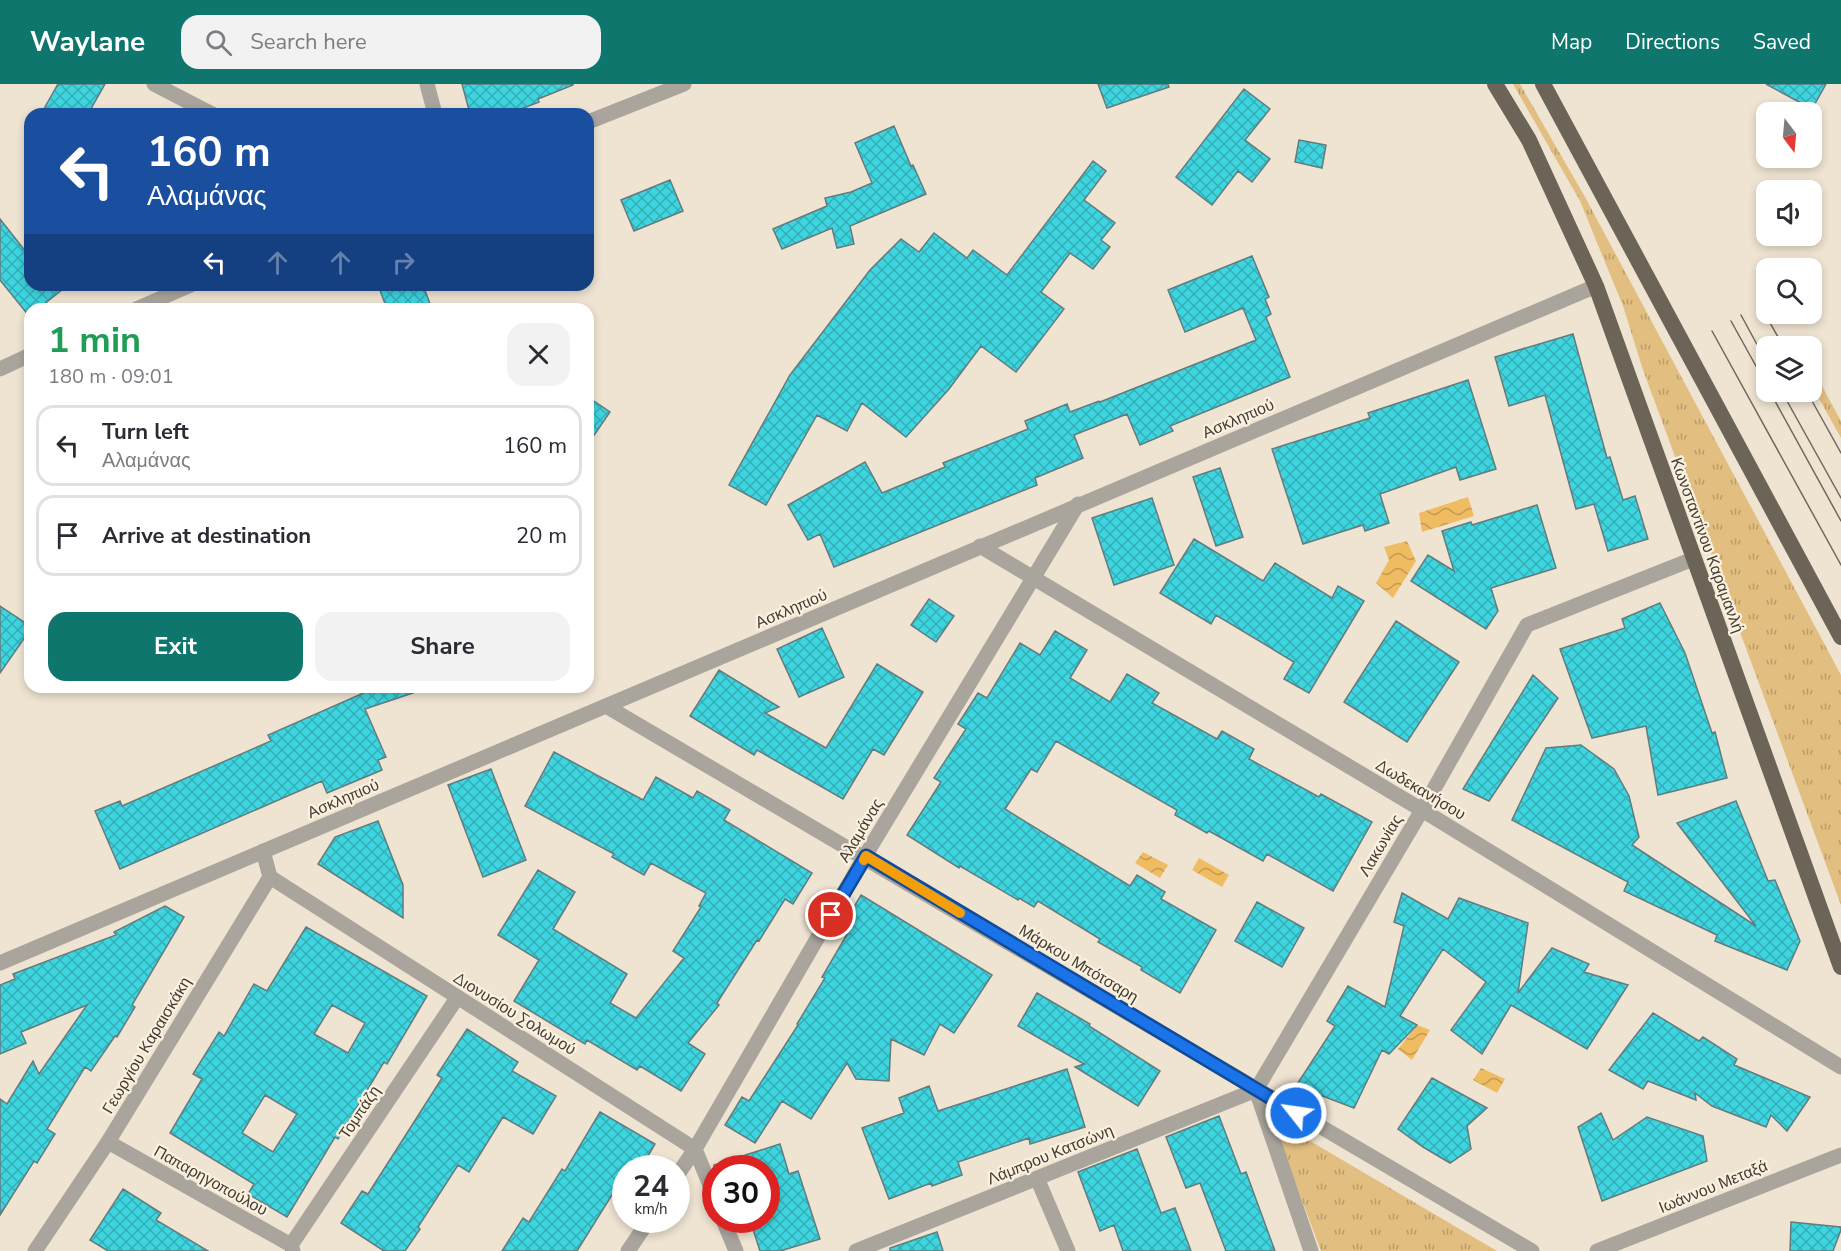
<!DOCTYPE html>
<html lang="en">
<head>
<meta charset="utf-8">
<style>
	:root { --surface:#fff; --page:#f2f2f3; --text:#2b2b33; --muted:#7c7c81; --line:#e1e1e2; --accent:#0f766e }
	body { margin:0; font-family:"Nunito Sans",sans-serif; background:var(--page); color:var(--text); height:100vh; display:flex; flex-direction:column; font-size:22px; white-space:nowrap }
	* { box-sizing:border-box; margin:0 }
	p { font-size:20px; color:var(--muted) }
	.icon { flex:none; width:33px; height:33px; fill:none; stroke:currentColor; stroke-width:2; stroke-linecap:round; stroke-linejoin:round }
	.map { position:relative; flex:1; overflow:hidden }
	.details { position:absolute; left:24px; top:219px; width:570px; height:390px; display:flex; flex-direction:column; background:var(--surface); border-radius:18px; box-shadow:0 3px 9px #0003 }
	.details>* { flex:none }
	.guide { position:absolute; left:24px; top:24px; width:570px; height:183px; border-radius:18px; box-shadow:0 3px 9px #0003; background:#1a4fa0; color:#fff; overflow:hidden }
	.needle { width:39px; rotate:164deg }
	.fabs { position:absolute; left:1756px; top:18px; display:grid; gap:12px }
	.fabs a { display:grid; place-items:center; width:66px; height:66px; border-radius:12px; background:var(--surface); box-shadow:0 3px 9px #0003; font-size:30px }
	.speed { position:absolute; left:612px; top:1071px; display:flex; gap:12px; font-size:30px; font-weight:700; text-align:center }
	.speed>* { display:grid; place-content:center; width:78px; height:78px; border-radius:50%; background:var(--surface); box-shadow:0 3px 9px #0003; line-height:1 }
	.speed small { font-size:15px; font-weight:400 }
	.speed .limit { border:9px solid #d22; background:#fff; color:#111 }
	.pin { position:absolute; display:grid; place-items:center; width:51px; height:51px; color:#fff; margin:-26px; border:3px solid #fff; border-radius:50%; box-shadow:0 2px 6px #0007 }
	.me { position:absolute; width:66px; margin:-33px; rotate:300deg; stroke-linejoin:round; filter:drop-shadow(0 0 4px #0008) }
	.turn { display:flex; align-items:center; gap:21px; height:126px; padding:0 24px; font-size:27px }
	.turn .icon { width:78px; height:78px; stroke-width:2.5 }
	.turn b { display:block; font-size:42px; line-height:51px }
	.lanes { display:flex; align-items:center; height:57px; padding:0 24px; background:#0003; justify-content:center; gap:30px; direction:ltr }
	.lanes .off { opacity:.35 }
	.round { display:grid; place-items:center; flex:none; width:63px; height:63px; border-radius:18px; background:var(--page) }
	.overview { display:flex; align-items:center; justify-content:space-between; height:102px; padding:0 24px }
	h1 { font-size:36px; font-weight:700; line-height:45px; color:#1e9e55 }
	.primary-button { display:flex; gap:12px; margin-top:auto; padding:12px 24px }
	.primary-button a { flex:1; height:69px; border-radius:18px; background:var(--accent); color:#fff; font-size:24px; font-weight:700; line-height:69px; text-align:center }
	.primary-button a+a { background:var(--page); color:var(--text) }
	ul { padding:0; list-style:none }
	li { display:flex; align-items:center; gap:18px; height:81px; margin:0 12px 9px; padding:0 12px; border:3px solid var(--line); border-radius:18px }
	li div { flex:1 }
	li b { display:block; font-size:22px }
	li em { font-style:normal }
	header { display:flex; align-items:center; gap:36px; box-sizing:border-box; height:84px; padding:0 30px; background:var(--accent); color:#fff }
	header strong { font-size:28px }
	nav { display:flex; gap:33px; margin-inline-start:auto; font-size:21px }
	.search { width:420px; height:54px; background:var(--page); display:flex; align-items:center; gap:15px; box-sizing:border-box; padding:0 21px; border-radius:18px; color:var(--muted); font-size:22px }
	.map>svg:first-child { display:block }
	.grass { fill:url(#grass-tufts) }
	.water { fill:url(#water-waves) }
	.building { fill:url(#building-cross-hatch); stroke:#647b7d; stroke-width:1.5; fill-rule:evenodd }
	.lines { fill:none; stroke-linecap:round; stroke-linejoin:round }
	.minor { stroke:#a9a49c; stroke-width:15 }
	.tertiary { stroke:#a9a49c; stroke-width:15 }
	.trunk { stroke:#6c6456; stroke-width:16 }
	.tram { stroke:#6f685e; stroke-width:1.5 }
	.route-casing { stroke:#114b97; stroke-width:15 }
	.route { stroke:#1a73e8; stroke-width:10 }
	.slow { stroke:#f59e0b; stroke-width:10 }
	.labels { text-anchor:middle; stroke-width:4.5; stroke-linejoin:round; paint-order:stroke }
	.street-label { font-size:16px; fill:#413c35; stroke:#fcf1df }
</style>
</head>
<body>
<header>
<strong>Waylane</strong>
<div class="search"><svg class="icon" aria-label="search" viewBox="0 0 24 24"><circle cx="10" cy="10" r="6"/><path d="M15 15l6 6"/></svg>Search here</div>
<nav><a>Map</a><a>Directions</a><a>Saved</a></nav>
</header>
<div class="map">
<svg width="1841" height="1167" viewBox="0 0 1841 1167">
	<defs>
		<pattern id="grass-tufts" width="24" height="20" patternUnits="userSpaceOnUse" patternTransform="scale(1.5)"><rect width="24" height="20" fill="#e3be81"/><path d="M3 7l-1-3M5 7V3M7 7l1-3M15 17l-1-3M17 17v-4M19 17l1-3" fill="none" stroke="#ba9c6a"/></pattern>
		<pattern id="water-waves" width="16" height="10" patternUnits="userSpaceOnUse" patternTransform="scale(1.5)"><rect width="16" height="10" fill="#f0bc62"/><path d="M0 5q4-4 8 0t8 0" fill="none" stroke="#c49a52"/></pattern>
		<pattern id="building-cross-hatch" width="8" height="8" patternUnits="userSpaceOnUse" patternTransform="scale(1.5)"><rect width="8" height="8" fill="#3dd5e0"/><path d="M0 0l8 8M0 8l8-8" fill="none" stroke="#35aeb6"/></pattern>
	</defs>
	<rect width="100%" height="100%" fill="#efe4d2"/>
	<path class="grass" d="M1513,0H1520L1585,113L1841,591V821L1643,286L1623,222L1580,117Z
		M1812,284L1841,337V354L1812,302Z
		M1271,1034L1497,1167H1321Z"/>
	<path class="water" d="M1468,413L1474,432L1422,448L1419,429Z
		M1407,457L1416,477L1393,514L1376,499L1389,476L1384,463Z
		M1143,768L1168,781L1160,794L1135,779Z
		M1199,774L1229,791L1222,803L1192,786Z
		M1417,941L1430,946L1412,976L1398,965Z
		M1481,984L1505,995L1497,1009L1473,996Z"/>
	<path class="building" d="M58,0H105L88,30H41Z
		M462,0H573V1L538,15L539,18L508,30H474L469,26Z
		M1098,0H1168L1169,3L1107,24Z
		M1766,0H1826L1812,25Z
		M1244,5L1270,25L1245,56L1270,75L1252,98L1238,87L1212,121L1176,93Z
		M894,42L911,82L913,81L926,110L850,142L854,160L837,164L832,144L782,165L773,145L827,122L825,114L851,108L872,99L855,59Z
		M1299,56L1326,61L1322,84L1295,78Z
		M1093,77L1106,87L1084,116L1115,139L1101,156L1110,163L1093,185L1070,169L1041,208L1064,225L1016,288L981,262L949,305L906,353L862,319L847,347L817,331L766,421L729,401L790,291L870,186L901,155L919,168L934,149L967,174L973,166L1007,191Z
		M670,96L683,127L634,147L621,116Z
		M0,135L30,173V201H68L38,225H30L29,232L0,196Z
		M1252,172L1269,213L1265,215L1271,230L1266,233L1290,293L1170,342L1173,347L1140,361L1127,330L1074,351L1083,374L1035,394L1037,401L834,483L820,450L808,456L788,421L865,378L882,409L945,383L943,379L1028,345L1025,337L1067,320L1070,328L1099,317L1100,318L1256,256L1243,224L1185,248L1168,206Z
		M378,201H423L432,225H387Z
		M1573,250L1607,374L1610,373L1623,416L1635,412L1648,455L1608,467L1594,420L1576,425L1545,311L1509,322L1495,273Z
		M1468,296L1496,385L1460,396L1456,383L1380,410L1389,439L1365,447L1363,441L1303,460L1272,365L1370,334L1368,329Z
		M588,313L610,328L588,360Z
		M1220,384L1243,453L1216,462L1193,393Z
		M1152,414L1174,481L1114,501L1092,434Z
		M1537,421L1556,484L1491,504L1498,527L1486,545L1411,497L1428,471L1454,487L1442,447L1471,438L1472,441Z
		M1194,455L1263,497L1275,479L1332,514L1338,502L1364,517L1309,609L1284,595L1294,578L1216,531L1211,540L1160,509Z
		M929,515L954,532L936,558L911,541Z
		M1660,519L1685,569L1712,649L1715,648L1727,694L1658,711L1646,642L1592,654L1560,565L1625,544L1622,535Z
		M0,522L30,542V546L0,589Z
		M1396,537L1459,578L1407,658L1344,618Z
		M822,544L844,593L799,613L777,565Z
		M1055,547L1087,566L1070,594L1110,618L1127,590L1159,609L1152,619L1217,655L1222,647L1254,665L1249,675L1319,713L1321,710L1372,738L1333,807L1267,770L1263,777L1209,747L1207,749L1175,731L1177,726L1056,657L1037,688L1031,685L1005,725L1130,802L1137,791L1165,808L1161,815L1216,846L1180,909L1141,886L1142,883L1098,858L1100,855L1038,817L1034,823L1019,814L1018,816L960,782L959,784L907,751L941,698L934,694L966,645L958,640L978,609L987,614L1020,559L1040,571Z
		M877,580L923,608L884,671L873,665L843,715L757,666L754,671L690,632L719,586L779,623L765,629L826,664Z
		M1533,591L1558,614L1489,717L1463,705Z
		M377,603H422V606L365,625L386,673L378,676L382,686L327,709L322,697L120,785L95,727L120,717L122,722L271,657L268,651Z
		M1581,661L1614,685L1629,712L1639,753L1632,761L1756,842L1677,739L1736,717L1768,797L1775,796L1800,857L1787,886L1715,857L1717,851L1624,807L1628,798L1512,736L1546,664Z
		M554,668L643,716L656,693L693,714L697,707L730,726L724,736L812,789L793,820L785,815L759,857L757,856L717,919L719,921L688,959L705,970L681,1007L640,982L637,986L587,956L585,960L514,917L539,876L498,851L538,786L575,808L553,845L627,890L610,919L636,934L684,874L673,867L701,823L699,822L706,809L651,779L644,791L612,773L614,770L525,722Z
		M491,685L526,776L483,793L448,701Z
		M378,737L403,801V834L318,780L335,753Z
		M1402,809L1448,835L1459,814L1528,839L1518,909L1552,864L1589,880L1584,888L1628,901L1587,965L1511,921L1482,970L1451,946L1486,898L1443,865L1400,932L1417,941L1389,970L1382,966L1354,1024L1296,1002L1335,942L1327,937L1348,902L1385,923L1404,842L1394,838Z
		M861,811L992,891L954,949L940,940L924,971L891,955L889,997L856,995L847,979L811,1035L782,1017L755,1059L725,1041L742,1013L749,1017L798,941L797,940L825,894L822,893L849,847L842,843Z
		M1257,818L1304,844L1282,883L1235,857Z
		M165,822L184,833L132,921L135,923L117,953L115,952L91,987L85,983L47,1045L55,1050L37,1079L34,1077L0,1131V1015L7,1020L33,977L39,990L87,921L21,948L26,959L0,970V901L15,895L13,890L116,851L114,848Z
		M306,843L427,912L387,980L384,978L338,1055L335,1053L287,1133L248,1110L254,1100L170,1049L202,995L193,990L219,948L224,952L254,900L267,907ZM332,921L365,939L348,969L314,950ZM265,1011L297,1030L273,1068L242,1049Z
		M1037,909L1090,940L1089,942L1160,987L1138,1022L1075,983L1084,980L1018,942Z
		M1653,929L1699,957L1703,953L1737,975L1734,981L1810,1013L1787,1047L1771,1031L1766,1043L1712,1022L1695,1009L1696,1016L1648,997L1643,1005L1609,986Z
		M467,945L518,978L512,987L556,1012L533,1050L503,1033L469,1088L458,1081L418,1143L420,1145L405,1167H384L341,1139L362,1107L368,1110L407,1049L442,994L437,991Z
		M1067,985L1085,1043L1030,1060L1029,1054L958,1078L962,1091L932,1102L931,1099L889,1115L862,1044L904,1029L899,1014L929,1002L938,1027Z
		M1432,994L1487,1024L1467,1042L1471,1065L1450,1079L1423,1063L1398,1045Z
		M600,1028L655,1060L641,1084H626V1112L615,1106L577,1167H502L523,1134L529,1138L562,1085L565,1087Z
		M1601,1029L1613,1056L1647,1033L1703,1052L1707,1077L1602,1117L1578,1043Z
		M1219,1032L1241,1090L1246,1088L1275,1167H1226L1200,1099L1186,1104L1166,1053Z
		M780,1060L789,1090L798,1087L820,1155L780,1167H760L750,1136H766V1084H714V1081Z
		M1137,1065L1161,1129L1175,1124L1191,1167H1123L1114,1141L1100,1147L1078,1088Z
		M123,1105L161,1129L156,1136L208,1167H108L90,1156Z
		M1791,1138L1841,1143V1146L1833,1167H1790Z
		M937,1148L943,1167H890V1164Z"/>
	<g class="lines">
		<path class="minor" d="M427,0L435,30
			M980,462L1422,726L1841,983
			M606,622C916,802 1223,986 1532,1167
			M270,793L695,1065L716,1116
			M108,1058L291,1161L293,1167
			M676,1093L695,1065L865,772L1078,420
			M1037,1094L1068,1167
			M723,1136L736,1167
			M291,1161L457,914
			M628,1167L649,1136
			M856,1167L1256,1006
			M1311,1167L1256,1006L1422,726L1527,541L1693,475
			M1597,1167L1841,1071"/>
		<path class="tertiary" d="M154,0L212,30
			M588,38L684,0
			M136,225L191,201
			M0,285L30,271
			M0,879L1596,202
			M35,1167L108,1058L270,793L263,767"/>
		<path class="trunk" d="M1495,0L1529,56L1596,202L1841,883
			M1543,0L1841,553"/>
		<path class="tram" d="M1760,221L1783,262
			M1741,231L1767,279
			M1731,237L1767,302
			M1712,247L1841,481
			M1770,308L1841,437
			M1782,308L1841,414
			M1807,308L1841,369"/>
	</g>
	<g class="lines">
		<g class="route-casing">
			<path id="route" d="M831,831L866,772L1296,1029"/>
		</g>
		<use href="#route" class="route"/>
		<path class="slow" d="M864,776L866,772L960,829"/>
	</g>
	<g class="labels">
		<g class="street-label">
			<text transform="translate(1238 334) rotate(-23)" y="6">Ασκληπιού</text>
			<text transform="translate(1708 461) rotate(70)" y="6">Κωνσταντίνου Καραμανλή</text>
			<text transform="translate(791 524) rotate(-23)" y="6">Ασκληπιού</text>
			<text transform="translate(1421 705) rotate(31)" y="6">Δωδεκανήσου</text>
			<text transform="translate(343 714) rotate(-23)" y="6">Ασκληπιού</text>
			<text transform="translate(860 746) rotate(-59)" y="6">Αλαμάνας</text>
			<text transform="translate(1380 761) rotate(-59)" y="6">Λακωνίας</text>
			<text transform="translate(1079 879) rotate(31)" y="6">Μάρκου Μπότσαρη</text>
			<text transform="translate(515 929) rotate(32)" y="6">Διονυσίου Σολωμού</text>
			<text transform="translate(146 961) rotate(-59)" y="6">Γεωργίου Καραισκάκη</text>
			<text transform="translate(359 1028) rotate(-56)" y="6">Τομπάζη</text>
			<text transform="translate(1050 1070) rotate(-22)" y="6">Λάμπρου Κατσώνη</text>
			<text transform="translate(211 1096) rotate(29)" y="6">Παπαρηγοπούλου</text>
			<text transform="translate(1713 1102) rotate(-22)" y="6">Ιωάννου Μεταξά</text>
		</g>
	</g>
</svg>
<div class="fabs">
<a><svg class="needle" viewBox="-14 -14 28 28"><path d="M0-13l5 13h-10z" fill="#e53935"/><path d="M0 13l5-13h-10z" fill="#7c7c81"/></svg></a>
<a><svg class="icon" aria-label="sound" viewBox="0 0 24 24"><path d="M4 9h4l5-4v14l-5-4H4zM17 9q2 3 0 6"/></svg></a>
<a><svg class="icon" aria-label="search" viewBox="0 0 24 24"><circle cx="10" cy="10" r="6"/><path d="M15 15l6 6"/></svg></a>
<a><svg class="icon" aria-label="layers" viewBox="0 0 24 24"><path d="M12 4l9 5-9 5-9-5zM3 14l9 5 9-5"/></svg></a>
</div>
<div class="speed"><div>24<small>km/h</small></div><div class="limit">30</div></div>
<div class="pin" style="left:831px;top:831px;background:#d93025"><svg class="icon" aria-label="arrive" viewBox="0 0 24 24"><path d="M6 21V4h12l-3 4 3 4H6"/></svg></div>
<svg class="me" style="left:1296px;top:1029px" viewBox="-20 -20 40 40"><circle r="17" fill="#1a73e8" stroke="#fff" stroke-width="3"/><path d="M0-11L8 9 0 5-8 9z" fill="#fff"/></svg>
<div class="guide">
<div class="turn"><svg class="icon" aria-label="left" viewBox="0 0 24 24"><path d="M17 20v-9H6M10 6l-5 5 5 5"/></svg><div><b>160 m</b>Αλαμάνας</div></div>
<div class="lanes"><svg class="icon" aria-label="left" viewBox="0 0 24 24"><path d="M17 20v-9H6M10 6l-5 5 5 5"/></svg><svg class="icon off" aria-label="ahead" viewBox="0 0 24 24"><path d="M12 20V5M6 11l6-6 6 6"/></svg><svg class="icon off" aria-label="ahead" viewBox="0 0 24 24"><path d="M12 20V5M6 11l6-6 6 6"/></svg><svg class="icon off" aria-label="right" viewBox="0 0 24 24"><path d="M7 20v-9h11M14 6l5 5-5 5"/></svg></div>
</div>
<section class="details">
<div class="overview"><div><h1>1 min</h1><p>180 m · 09:01</p></div><a class="round"><svg class="icon" aria-label="close" viewBox="0 0 24 24"><path d="M6 6l12 12M18 6L6 18"/></svg></a></div>
<ul>
<li><svg class="icon" aria-label="left" viewBox="0 0 24 24"><path d="M17 20v-9H6M10 6l-5 5 5 5"/></svg><div><b>Turn left</b><p>Αλαμάνας</p></div><em>160 m</em></li>
<li><svg class="icon" aria-label="arrive" viewBox="0 0 24 24"><path d="M6 21V4h12l-3 4 3 4H6"/></svg><div><b>Arrive at destination</b></div><em>20 m</em></li>
</ul>
<div class="primary-button"><a>Exit</a><a>Share</a></div>
</section>
</div>
</body>
</html>
